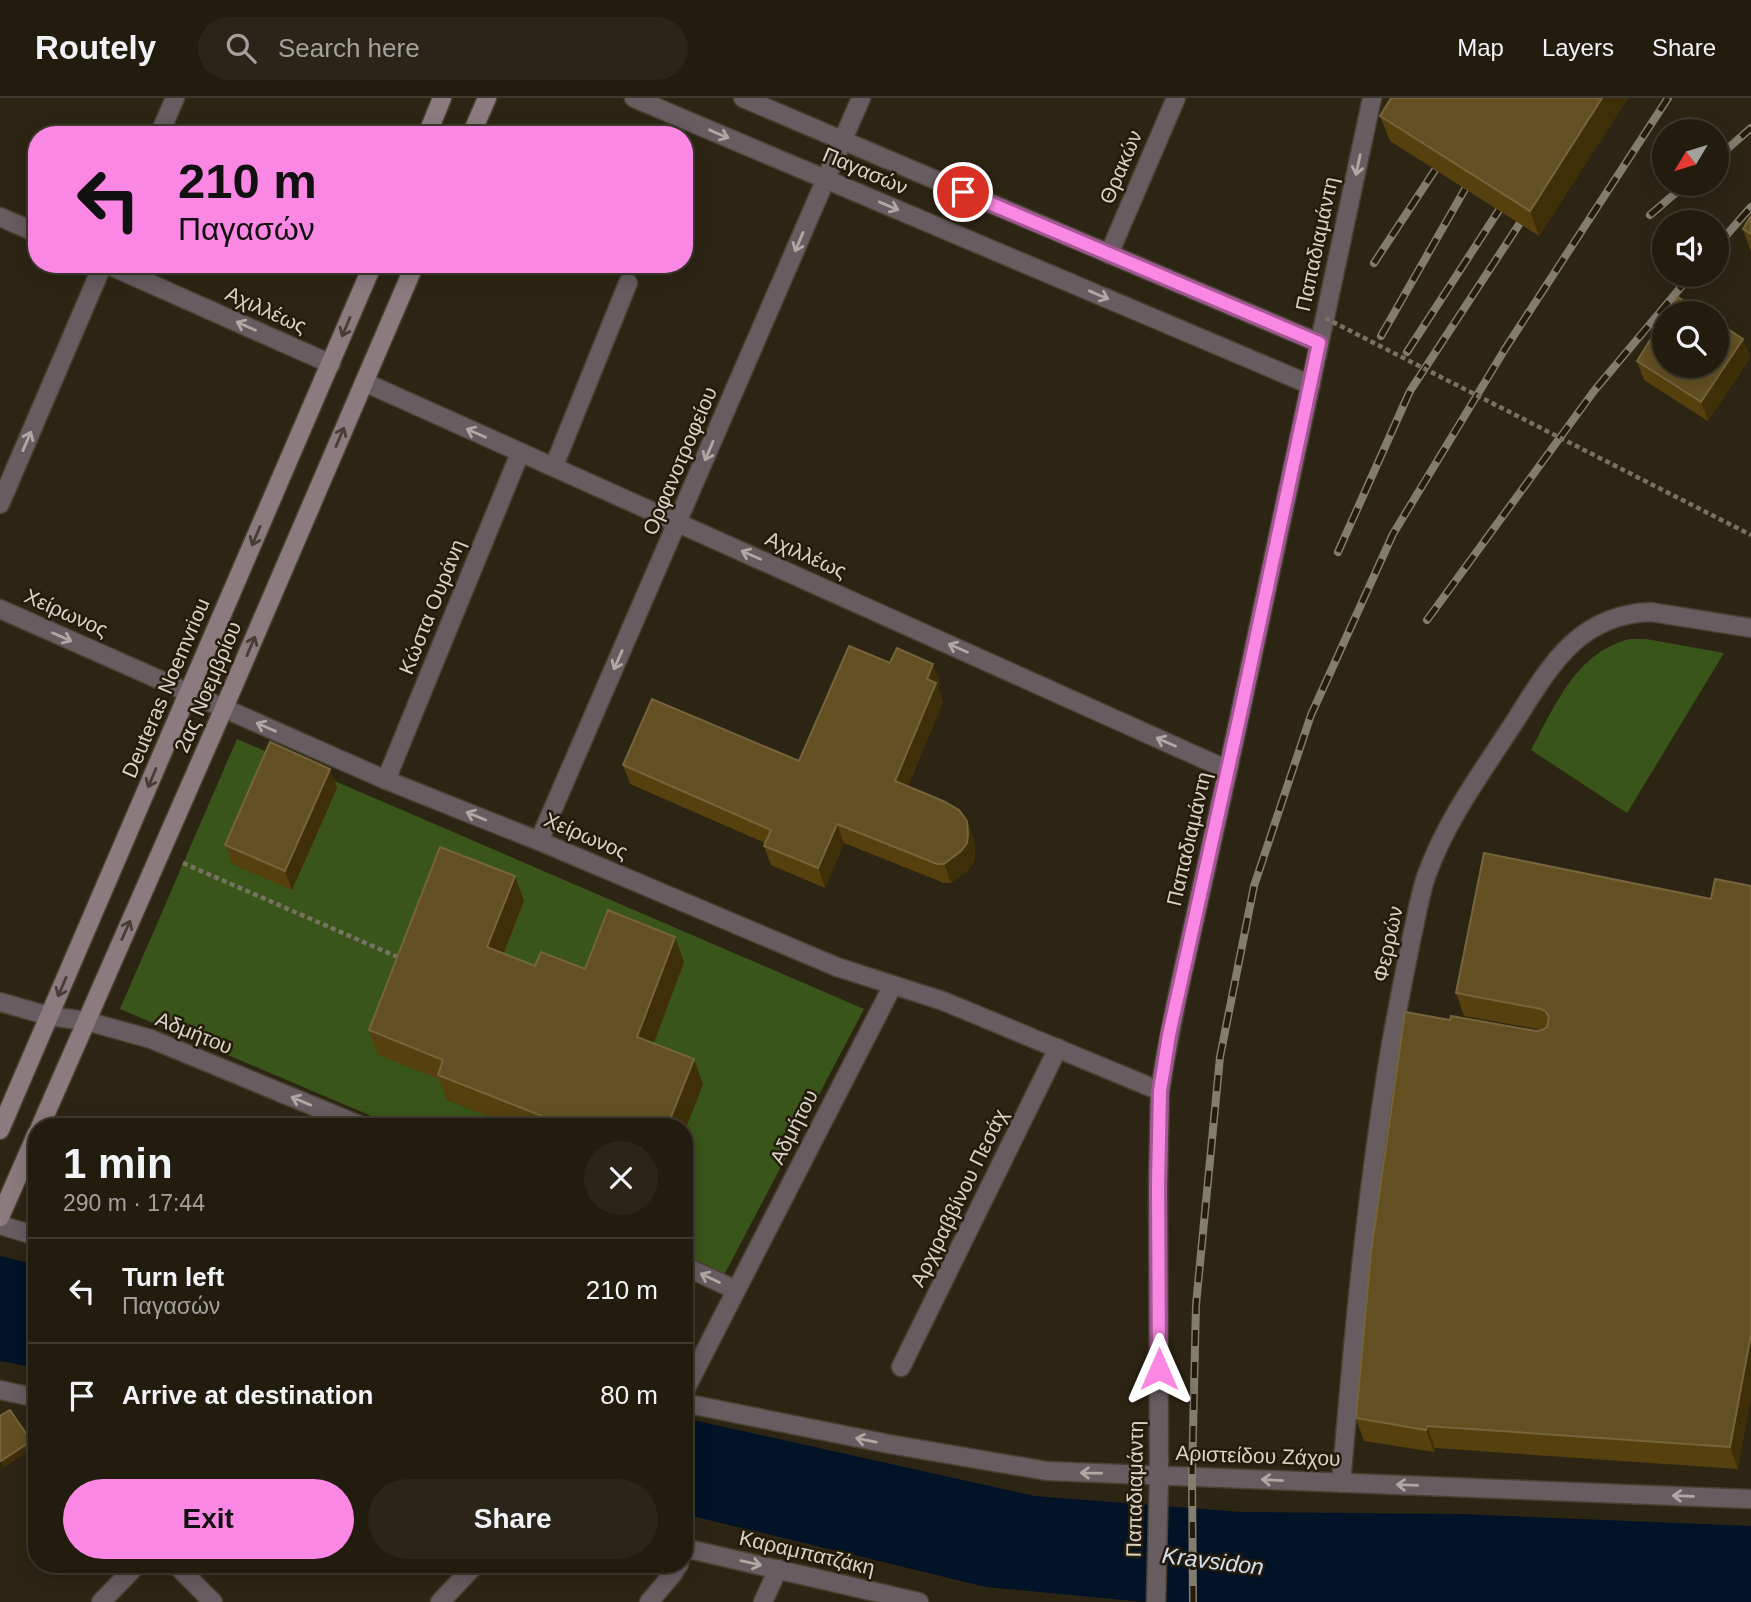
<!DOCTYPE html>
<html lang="en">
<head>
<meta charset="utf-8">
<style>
	:root { --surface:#221c0f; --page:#2a2518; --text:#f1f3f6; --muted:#a2a19e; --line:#3f3a2f; --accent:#fb87e5 }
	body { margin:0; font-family:Helvetica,sans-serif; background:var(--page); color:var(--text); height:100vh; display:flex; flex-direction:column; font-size:26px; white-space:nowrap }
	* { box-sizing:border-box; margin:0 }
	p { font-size:23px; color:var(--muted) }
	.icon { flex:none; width:38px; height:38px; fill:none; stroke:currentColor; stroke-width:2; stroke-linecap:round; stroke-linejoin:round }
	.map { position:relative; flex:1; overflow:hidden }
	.drawer { position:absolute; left:28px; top:1020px; width:665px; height:455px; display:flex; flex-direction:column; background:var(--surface); border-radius:28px; box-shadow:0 4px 18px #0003,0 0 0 2px var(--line) }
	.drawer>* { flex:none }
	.hud { position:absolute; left:28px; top:28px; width:665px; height:147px; border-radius:28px; box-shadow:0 4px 18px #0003,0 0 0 2px var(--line); background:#fb87e5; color:#111; overflow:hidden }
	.needle { width:46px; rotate:232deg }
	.controls { position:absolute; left:1652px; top:21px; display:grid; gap:14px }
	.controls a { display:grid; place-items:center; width:77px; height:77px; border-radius:50%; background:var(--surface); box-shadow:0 4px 18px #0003,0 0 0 2px var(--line); font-size:35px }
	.pin { position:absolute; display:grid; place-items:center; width:60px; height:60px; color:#fff; margin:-30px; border:4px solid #fff; border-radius:50%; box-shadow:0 2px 7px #0007 }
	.me { position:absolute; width:77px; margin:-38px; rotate:0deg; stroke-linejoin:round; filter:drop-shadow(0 0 5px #0008) }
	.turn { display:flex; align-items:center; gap:24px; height:147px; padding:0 35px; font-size:32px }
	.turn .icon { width:91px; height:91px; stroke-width:2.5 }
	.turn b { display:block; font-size:49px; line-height:60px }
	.round { display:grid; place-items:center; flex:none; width:74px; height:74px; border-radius:37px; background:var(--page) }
	.head { display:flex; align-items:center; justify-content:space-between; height:119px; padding:0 35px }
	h1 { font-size:42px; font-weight:700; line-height:52px }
	.action { display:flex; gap:14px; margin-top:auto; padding:14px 35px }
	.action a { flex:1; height:80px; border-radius:42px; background:var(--accent); color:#111; font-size:28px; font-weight:700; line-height:80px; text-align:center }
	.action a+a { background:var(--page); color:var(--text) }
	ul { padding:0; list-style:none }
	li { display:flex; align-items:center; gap:21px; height:105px; padding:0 35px; border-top:2px solid var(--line) }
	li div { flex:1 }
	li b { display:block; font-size:26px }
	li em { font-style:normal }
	header { display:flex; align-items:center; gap:42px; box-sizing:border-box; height:98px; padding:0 35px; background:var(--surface); border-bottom:2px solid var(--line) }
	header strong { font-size:33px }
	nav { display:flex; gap:38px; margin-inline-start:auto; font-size:24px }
	.search { width:490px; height:63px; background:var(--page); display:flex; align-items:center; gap:18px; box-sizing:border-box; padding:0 24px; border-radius:38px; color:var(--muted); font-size:26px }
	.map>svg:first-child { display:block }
	.green { fill:#3a5519 }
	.water { fill:#021327 }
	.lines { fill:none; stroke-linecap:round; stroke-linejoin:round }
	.pedestrian-casing { stroke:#484131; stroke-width:21 }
	.minor-casing { stroke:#484131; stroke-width:21 }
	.tertiary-casing { stroke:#484131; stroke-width:21 }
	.secondary-casing { stroke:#484131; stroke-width:21 }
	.path { stroke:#797264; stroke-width:4.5; stroke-dasharray:5 3.5; stroke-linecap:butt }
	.pedestrian { stroke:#675c5f; stroke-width:18 }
	.minor { stroke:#675c5f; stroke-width:18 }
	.tertiary { stroke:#675c5f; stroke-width:18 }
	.secondary { stroke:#8b7b7f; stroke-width:18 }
	.rail-casing { stroke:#837d6f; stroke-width:8 }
	.rail { stroke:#241b0b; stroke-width:5; stroke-dasharray:16; stroke-linecap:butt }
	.path-bridge { stroke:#797264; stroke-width:4.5; stroke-dasharray:5 3.5; stroke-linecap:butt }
	.wall { fill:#55400e }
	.shaded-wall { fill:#3f2f08 }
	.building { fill:#635022; stroke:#75643c; stroke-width:2 }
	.oneway { stroke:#b0a9a3 }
	.oneway2 { stroke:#483d34 }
	.route-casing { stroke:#a35895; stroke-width:18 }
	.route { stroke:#fb87e5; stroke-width:12 }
	.labels { text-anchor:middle; stroke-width:5; stroke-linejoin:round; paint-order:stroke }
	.street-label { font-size:21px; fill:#d8d3c8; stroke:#241b0b }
	.water-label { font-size:23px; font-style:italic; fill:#d1e1f3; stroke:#241b0b }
</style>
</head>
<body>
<header>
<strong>Routely</strong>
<div class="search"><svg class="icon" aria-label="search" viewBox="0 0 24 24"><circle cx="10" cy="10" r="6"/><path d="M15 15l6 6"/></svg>Search here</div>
<nav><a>Map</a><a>Layers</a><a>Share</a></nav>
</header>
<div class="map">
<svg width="1751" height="1504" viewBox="0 0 1751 1504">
	<rect width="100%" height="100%" fill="#2d2514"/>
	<path class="green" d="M1630,541H1646L1724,555L1627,715L1531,652C1555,608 1576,554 1630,541Z
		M237,641L864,911L724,1177L684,1157V1034L703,986L629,957L654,944L684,864L589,909L452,987L447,1002L512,1027L556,1029H397L120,911Z"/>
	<path class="water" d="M0,1158L37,1167V1270L0,1263Z
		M684,1320L1035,1398L1241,1414L1459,1416L1751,1428V1504H1144L986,1489L684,1416Z"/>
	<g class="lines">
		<g class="pedestrian-casing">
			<path id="pedestrian" d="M386,682L520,355
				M901,1269L1058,950"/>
		</g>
		<g class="minor-casing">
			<path id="minor" d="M159,37L175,0
				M0,119L37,135
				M1109,156L1176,0
				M106,166L331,266
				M364,284L1228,672
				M554,368L628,185
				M0,406L103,166
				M0,511L386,682L539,743L837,869L943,903L1160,993
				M539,743L861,0
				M0,904L49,918L86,923L151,941L364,1029
				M684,1168L736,1192
				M684,1294L893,887
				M1341,1385C1348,1307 1354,1229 1363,1152C1370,1087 1379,1022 1389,958C1396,917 1404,878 1412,838C1417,817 1420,795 1427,776C1447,720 1485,670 1517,620C1551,566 1580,516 1651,514L1751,530
				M175,1466L213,1504
				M101,1504L138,1466
				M440,1504L476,1466
				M649,1504L672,1477L679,1466"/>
		</g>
		<g class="tertiary-casing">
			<path id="tertiary" d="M634,0L1311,287
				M743,0L1319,245
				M0,1127L37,1138
				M0,1292L37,1300
				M684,1305L889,1346L1047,1373L1751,1401
				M684,1450L919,1504
				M763,1504L778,1471
				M1156,1504L1159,1377L1158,1087L1160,993L1164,968L1177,900L1228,672L1372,0"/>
		</g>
		<g class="secondary-casing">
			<path id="secondary" d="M427,37L442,0
				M471,37L487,0
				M40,1029L224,610L415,166
				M0,1032L373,166
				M0,1119L37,1035"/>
		</g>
		<path class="path" d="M183,765L400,860"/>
		<use href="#pedestrian" class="pedestrian"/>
		<use href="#minor" class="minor"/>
		<use href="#tertiary" class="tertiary"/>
		<use href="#secondary" class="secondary"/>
		<g class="rail-casing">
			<path id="rail" d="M1717,60L1751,30
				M1650,117L1686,86
				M1717,148L1751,109
				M1374,165L1435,72
				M1381,238L1465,91
				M1407,254L1499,112
				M1338,454L1410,293L1520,125
				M1427,522L1594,293L1691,177
				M1193,1504L1192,1378L1196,1207L1220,959L1254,788L1311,617L1393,436L1505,251L1668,0"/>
		</g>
		<use href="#rail" class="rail"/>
		<path class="path-bridge" d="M1325,220L1751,437"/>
	</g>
	<path class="wall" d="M1391,0H1628L1539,138L1390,43L1380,18Z
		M1751,118V154L1743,131Z
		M1743,241L1750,260L1708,323L1644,282L1637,263Z
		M890,565L940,585L938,590L943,604L908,688L967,723L974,742L975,756L974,764L968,772L951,785H944L844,745L825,790L771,767L764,748L765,745L630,686L623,667L799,663Z
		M330,671L337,690L292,792L232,766L225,747Z
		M1711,801L1738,1371L1435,1350L1434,1354L1364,1343L1356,1320L1450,922L1536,933L1543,932L1464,918L1456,895Z
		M524,803L504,856L535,868L585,871L684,864L653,945L703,986L684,1029H516L447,1002L439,981L378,957L369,932Z"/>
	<path class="shaded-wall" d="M1602,0H1628L1539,138L1530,113Z
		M1743,241L1750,260L1708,323L1701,304Z
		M933,566L940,585L938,590L943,604L902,702L895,683L927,581Z
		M330,671L337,690L292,792L285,773Z
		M967,723L974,742L975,756L974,764L968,772L951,785L944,766Z
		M837,726L844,745L825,790L818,770Z
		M515,778L524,803L496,874L487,849Z
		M675,839L684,864L646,964L637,939Z
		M694,961L703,986L684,1034V1029H667Z
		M1751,1236V1302L1738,1371L1730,1349Z
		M1427,1328L1435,1350L1434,1354L1426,1332Z
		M31,1343L33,1350L3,1370L1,1363Z"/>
	<path class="building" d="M1391,0H1602L1530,113L1380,18Z
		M1751,118V136L1743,131Z
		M1678,199L1703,215H1668Z
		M1664,220V268H1717V224L1743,241L1701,304L1637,263Z
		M849,548L890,565L897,550L933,566L927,581L936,585L895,683L943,703L959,712L967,723L968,736L967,745L961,753L944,766H937L837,726L818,770L764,748L771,732L623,667L652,601L799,663Z
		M270,644L330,671L285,773L225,747Z
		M440,749L515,778L487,849L535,868L541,854L585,871L608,812L675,839L637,939L694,961L667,1029H556L540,1023L542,1018L438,977L443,962L369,932Z
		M1484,755L1711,801L1715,781L1751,788V1236L1730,1349L1427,1328L1426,1332L1356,1320L1371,1154L1405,914L1450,922L1451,918L1536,933L1542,932L1547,929L1549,919L1546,914L1541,911L1456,895Z
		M10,1312L31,1343L1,1363L0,1362V1318Z"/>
	<defs><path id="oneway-shaft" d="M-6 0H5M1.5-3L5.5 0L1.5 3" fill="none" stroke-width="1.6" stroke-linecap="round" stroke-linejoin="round" transform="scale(1.75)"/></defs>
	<g class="oneway">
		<use href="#oneway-shaft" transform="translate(719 36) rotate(23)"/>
		<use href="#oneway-shaft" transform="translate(1358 67) rotate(102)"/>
		<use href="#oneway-shaft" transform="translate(889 108) rotate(23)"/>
		<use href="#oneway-shaft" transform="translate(799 144) rotate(113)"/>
		<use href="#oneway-shaft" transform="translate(1099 197) rotate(23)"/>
		<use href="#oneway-shaft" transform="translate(246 228) rotate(-156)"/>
		<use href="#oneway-shaft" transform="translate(476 335) rotate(-156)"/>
		<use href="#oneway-shaft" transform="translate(27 343) rotate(-67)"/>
		<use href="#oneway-shaft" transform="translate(709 353) rotate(113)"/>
		<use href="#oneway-shaft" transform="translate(751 457) rotate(-156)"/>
		<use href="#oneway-shaft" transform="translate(62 539) rotate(24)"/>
		<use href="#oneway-shaft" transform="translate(958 550) rotate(-156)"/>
		<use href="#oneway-shaft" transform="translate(618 562) rotate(114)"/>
		<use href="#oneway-shaft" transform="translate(266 629) rotate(-156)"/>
		<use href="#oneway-shaft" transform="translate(1166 644) rotate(-156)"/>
		<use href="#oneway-shaft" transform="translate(476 718) rotate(-158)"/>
		<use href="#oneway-shaft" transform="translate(301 1003) rotate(-157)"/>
		<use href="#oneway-shaft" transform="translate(710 1180) rotate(-155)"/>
		<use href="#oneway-shaft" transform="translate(866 1342) rotate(-169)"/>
		<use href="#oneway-shaft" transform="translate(1091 1375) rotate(-179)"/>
		<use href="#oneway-shaft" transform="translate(1272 1382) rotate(-177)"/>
		<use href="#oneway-shaft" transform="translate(1407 1387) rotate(-178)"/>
		<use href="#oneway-shaft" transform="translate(1683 1398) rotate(-178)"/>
		<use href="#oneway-shaft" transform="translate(751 1465) rotate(13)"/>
	</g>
	<g class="oneway2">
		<use href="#oneway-shaft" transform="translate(346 229) rotate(113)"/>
		<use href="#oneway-shaft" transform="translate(340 339) rotate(-67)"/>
		<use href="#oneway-shaft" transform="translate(256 438) rotate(113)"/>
		<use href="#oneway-shaft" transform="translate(251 548) rotate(-67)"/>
		<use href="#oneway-shaft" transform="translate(152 680) rotate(113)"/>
		<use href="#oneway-shaft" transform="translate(126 832) rotate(-66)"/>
		<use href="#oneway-shaft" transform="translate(62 889) rotate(113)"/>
	</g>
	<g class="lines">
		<g class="route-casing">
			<path id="route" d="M963,94L1319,245L1239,621L1169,937L1160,993L1158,1087L1159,1271"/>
		</g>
		<use href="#route" class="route"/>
	</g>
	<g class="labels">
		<g class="street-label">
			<text transform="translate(1121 69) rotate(-67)" y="7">Θρακών</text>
			<text transform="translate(865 73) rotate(23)" y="7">Παγασών</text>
			<text transform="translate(1317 146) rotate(-78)" y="7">Παπαδιαμάντη</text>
			<text transform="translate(266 212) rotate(24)" y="7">Αχιλλέως</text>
			<text transform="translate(680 363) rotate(-67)" y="7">Ορφανοτροφείου</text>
			<text transform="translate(806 457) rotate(24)" y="7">Αχιλλέως</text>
			<text transform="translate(432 509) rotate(-68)" y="7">Κώστα Ουράνη</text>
			<text transform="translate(66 515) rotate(24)" y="7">Χείρωνος</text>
			<text transform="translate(208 589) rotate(-67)" y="7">2ας Νοεμβρίου</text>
			<text transform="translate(166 590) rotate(-67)" y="7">Deuteras Noemvriou</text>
			<text transform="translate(586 738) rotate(23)" y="7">Χείρωνος</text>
			<text transform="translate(1189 741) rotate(-77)" y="7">Παπαδιαμάντη</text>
			<text transform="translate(1388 846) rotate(-78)" y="7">Φερρών</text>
			<text transform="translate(194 935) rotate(22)" y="7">Αδμήτου</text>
			<text transform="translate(794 1029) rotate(-63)" y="7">Αδμήτου</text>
			<text transform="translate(959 1100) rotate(-64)" y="7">Αρχιραββίνου Πεσάχ</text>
			<text transform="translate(1258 1358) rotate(2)" y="7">Αριστείδου Ζάχου</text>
			<text transform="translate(1135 1391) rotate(-89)" y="7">Παπαδιαμάντη</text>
			<text transform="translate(807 1455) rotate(13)" y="7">Καραμπατζάκη</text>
		</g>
		<g class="water-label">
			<text transform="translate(1213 1463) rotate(7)" y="8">Kravsidon</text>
		</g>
	</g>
</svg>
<div class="controls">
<a><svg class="needle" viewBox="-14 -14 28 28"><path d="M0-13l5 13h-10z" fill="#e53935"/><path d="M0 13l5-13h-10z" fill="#a2a19e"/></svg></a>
<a><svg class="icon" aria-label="sound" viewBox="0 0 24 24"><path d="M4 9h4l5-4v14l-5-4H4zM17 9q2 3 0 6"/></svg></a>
<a><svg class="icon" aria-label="search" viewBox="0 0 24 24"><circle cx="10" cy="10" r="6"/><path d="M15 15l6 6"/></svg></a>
</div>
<div class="pin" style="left:963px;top:94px;background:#d93025"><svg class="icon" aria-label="arrive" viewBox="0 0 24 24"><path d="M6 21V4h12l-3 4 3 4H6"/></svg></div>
<svg class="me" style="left:1159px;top:1271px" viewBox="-20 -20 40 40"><path d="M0-17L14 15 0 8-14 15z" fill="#fb87e5" stroke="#fff" stroke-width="4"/></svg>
<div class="hud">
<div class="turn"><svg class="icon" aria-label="left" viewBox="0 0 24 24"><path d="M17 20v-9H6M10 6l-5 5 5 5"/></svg><div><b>210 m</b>Παγασών</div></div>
</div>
<section class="drawer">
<div class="head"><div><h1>1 min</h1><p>290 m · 17:44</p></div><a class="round"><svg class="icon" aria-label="close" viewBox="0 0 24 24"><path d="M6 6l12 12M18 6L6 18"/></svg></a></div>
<ul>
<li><svg class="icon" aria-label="left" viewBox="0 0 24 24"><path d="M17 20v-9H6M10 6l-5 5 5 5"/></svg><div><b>Turn left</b><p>Παγασών</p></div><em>210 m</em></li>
<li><svg class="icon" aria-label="arrive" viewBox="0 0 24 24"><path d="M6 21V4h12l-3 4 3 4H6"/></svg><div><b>Arrive at destination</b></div><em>80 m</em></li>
</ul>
<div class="action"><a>Exit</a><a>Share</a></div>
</section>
</div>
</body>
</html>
